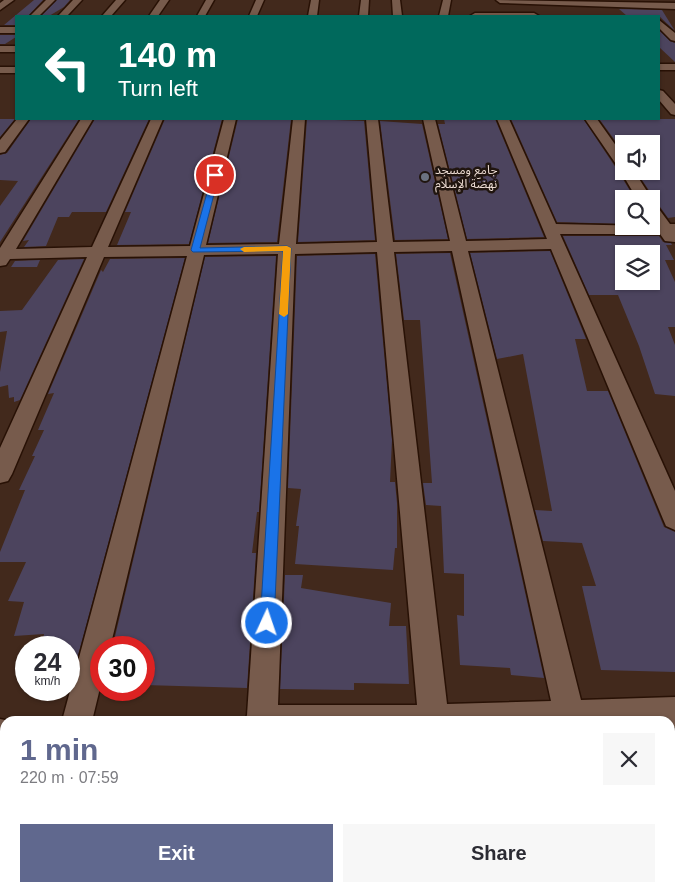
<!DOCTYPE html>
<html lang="en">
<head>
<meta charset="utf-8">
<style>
	:root { --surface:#fff; --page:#f7f7f7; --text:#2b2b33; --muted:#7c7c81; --accent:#60688e }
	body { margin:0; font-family:Arial,"Noto Sans Arabic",sans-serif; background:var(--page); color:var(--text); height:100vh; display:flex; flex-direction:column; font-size:19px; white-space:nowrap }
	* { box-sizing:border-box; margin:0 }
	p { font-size:16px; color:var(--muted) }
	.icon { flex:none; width:28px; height:28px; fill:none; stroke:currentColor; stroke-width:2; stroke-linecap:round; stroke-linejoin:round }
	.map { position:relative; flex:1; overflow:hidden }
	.side { position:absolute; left:0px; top:716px; width:675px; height:176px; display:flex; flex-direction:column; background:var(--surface); border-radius:15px 15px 0 0; box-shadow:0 1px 4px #0004 }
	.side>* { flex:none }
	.top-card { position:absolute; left:15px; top:15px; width:645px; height:105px; border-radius:0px; box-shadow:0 1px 4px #0004; background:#00695c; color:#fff; overflow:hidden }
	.controls { position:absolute; left:615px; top:135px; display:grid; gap:10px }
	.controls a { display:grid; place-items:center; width:45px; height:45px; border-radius:0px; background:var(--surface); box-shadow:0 1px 4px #0004; font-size:25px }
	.speed { position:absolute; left:15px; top:636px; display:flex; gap:10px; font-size:25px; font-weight:700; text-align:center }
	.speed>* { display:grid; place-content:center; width:65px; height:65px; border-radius:50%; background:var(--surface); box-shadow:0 1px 4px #0004; line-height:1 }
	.speed small { font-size:12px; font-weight:400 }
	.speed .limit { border:8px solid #d22; background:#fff; color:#111 }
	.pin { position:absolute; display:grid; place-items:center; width:42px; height:42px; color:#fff; margin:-21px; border:2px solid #fff; border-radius:50%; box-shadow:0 1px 5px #0007 }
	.me { position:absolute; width:55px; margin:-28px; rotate:3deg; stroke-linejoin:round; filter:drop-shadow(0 0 4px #0008) }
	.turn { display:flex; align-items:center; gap:18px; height:105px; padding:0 20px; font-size:22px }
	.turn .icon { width:65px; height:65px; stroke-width:2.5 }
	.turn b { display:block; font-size:35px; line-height:42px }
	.round { display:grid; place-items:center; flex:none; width:52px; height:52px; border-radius:0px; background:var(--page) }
	.headline { display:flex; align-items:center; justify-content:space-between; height:85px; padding:0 20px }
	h1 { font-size:30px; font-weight:700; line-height:38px; color:var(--accent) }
	.primary-button { display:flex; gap:10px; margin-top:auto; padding:10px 20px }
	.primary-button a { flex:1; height:58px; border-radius:0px; background:var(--accent); color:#fff; font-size:20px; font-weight:700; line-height:58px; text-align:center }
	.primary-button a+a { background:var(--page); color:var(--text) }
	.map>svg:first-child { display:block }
	.building { fill:#4c445e; fill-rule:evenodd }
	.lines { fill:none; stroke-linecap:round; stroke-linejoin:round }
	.street-casing { stroke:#281105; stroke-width:3 }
	.street { fill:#775b4c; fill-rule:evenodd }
	.route { fill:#1a73e8; stroke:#114b97 }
	.slow { fill:#f59e0b }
	.worship-dot { fill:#6b7280; stroke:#20150f; stroke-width:2 }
	.labels { text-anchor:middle; stroke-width:5; stroke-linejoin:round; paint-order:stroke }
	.far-poi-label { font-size:12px; fill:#edddd4; stroke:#20150f; text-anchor:start }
</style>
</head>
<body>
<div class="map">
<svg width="675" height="892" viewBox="0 0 675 892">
	<rect width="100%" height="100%" fill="#42291c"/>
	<path class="building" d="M34,0H43L28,16H16V25H4Z
		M57,0H70L64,7L49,16H41Z
		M619,9L662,10L675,31L659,16H627Z
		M659,30L670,41L675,43V62L659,47Z
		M0,35H16V37L5,44H0Z
		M0,119H15L0,137Z
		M31,119H79L0,242V206L18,181L0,180V155L7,153Z
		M95,119H149L106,212H72L69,217H58L46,246L24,247L29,240L23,241Z
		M165,119H222L189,244L117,245L131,212H125Z
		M238,119H291L277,242L208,243Z
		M307,119L364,121L375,240L298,242Z
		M444,119H495L544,237L467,239L438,124H445Z
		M511,119L584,120L618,171L635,199H624V224L557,222Z
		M606,119H675V217L668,218L658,204L652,202L654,198L636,171H651V144H624V153L600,120H606Z
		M380,121L422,124L448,239L395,240Z
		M563,236H659L663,242L671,243L672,245H666L674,260H665L675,282V327H668L675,345V396L655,394L639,346L618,295H589ZM624,254H651V281H624Z
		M550,251L586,339H575L587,391H608L664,527L675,532V672L601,670L582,586H596L582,543L543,541L535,510L552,511L523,354L497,359L470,253Z
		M450,253L544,678L511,675L510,668L460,665L457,615L464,616V574L444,573L441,506L426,505L423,483H432L420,320H404L396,254Z
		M375,254L392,440L390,482H395L397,503V548H395L393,570L295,564L299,526H296L301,489L288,488L297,256Z
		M276,256L259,512H257L252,553H256L247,688L144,685V644L113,645L205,257Z
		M185,258L69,689V648H41L44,634L14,636L24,602L8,601L26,562H0V552L25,490H19L35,456H32L44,430H38L54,393L48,394L101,270L103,272L110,259Z
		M84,259L20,400L14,402V397L9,398L8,385L0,387V372L7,331L0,332V311L22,310L58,260Z
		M40,260L37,267H11L15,261Z
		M285,575H303L301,588L391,603L389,626H406L409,684L354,683V690L280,689Z"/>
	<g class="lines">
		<g class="street-casing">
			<path id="street" d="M4,0H14L0,10V3Z
				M46,0H55L39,16H30Z
				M73,0H82L67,16H58Z
				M116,0H125L111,16H102Z
				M160,0H169L158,16H149Z
				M206,0H214L205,16H197Z
				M256,0H264L257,16H249Z
				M311,0H319L317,16H308Z
				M361,0H369L368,16H359Z
				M392,0H400L402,16H393Z
				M443,0H451L448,16H439Z
				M496,0L675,3V9L500,3Z
				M475,13H534L539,16H470Z
				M659,20L675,33V41L671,40L659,28Z
				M0,27H16V33H0Z
				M0,46H16V52H0Z
				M659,64H675V70H659Z
				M0,67H16V73H0Z
				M659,90L663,91L675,104V115L671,114L659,100Z
				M17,119H29L5,152L0,153V140Z
				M81,119H93L16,249L92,247L151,119H163L108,247L190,246L224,119H236L206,245L279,244L293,119H305L296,244L377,242L366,119H378L393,242L450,241L423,119H435L466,241L547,239L497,119H509L556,224L651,226V224H654L651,220V204L656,205L670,224H675V242L665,241L660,234H560L675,491V530L666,526L663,519L551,249L468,251L581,700L675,697V727L670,728V721H245L247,715L278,254L204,255L110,648H101V684L92,721H62L187,256L104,257L12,474L8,481L0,483V448L87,257L10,259L6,265L0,266V248ZM452,251L551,701L447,704L394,252ZM377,252L417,705H278L295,254Z
				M585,119H597L624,157V171H634L652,199L651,201V199H637L620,170Z
				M0,719L10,721H5V830L0,828Z
				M5,873V888H55L53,892H0V875Z
				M211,888H247V892H211Z
				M433,888H469V892H433Z
				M592,888H628L629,892H593Z"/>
		</g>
		<use href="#street" class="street"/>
	</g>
	<path class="route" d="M215,173L219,175L200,248L287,246L291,248L274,623L272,627L267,629L262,627L260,623L283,251L193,252L191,250L212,175Z"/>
	<path class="slow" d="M287,246L291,248L288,314L284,317L279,314L283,251L244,252L240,249L244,247Z"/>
	<circle class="worship-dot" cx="425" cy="177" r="5"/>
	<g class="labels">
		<g class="far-poi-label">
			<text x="435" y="174">جامع ومسجد<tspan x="435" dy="14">نهضة الإسلام</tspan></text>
		</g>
	</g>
</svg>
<div class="controls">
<a><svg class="icon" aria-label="sound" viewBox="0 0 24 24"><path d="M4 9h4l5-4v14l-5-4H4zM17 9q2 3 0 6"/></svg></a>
<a><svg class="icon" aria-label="search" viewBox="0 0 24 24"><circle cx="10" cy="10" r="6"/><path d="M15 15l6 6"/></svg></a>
<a><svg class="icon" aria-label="layers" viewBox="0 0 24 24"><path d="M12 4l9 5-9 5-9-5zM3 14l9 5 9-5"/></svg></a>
</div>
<div class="speed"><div>24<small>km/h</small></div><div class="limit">30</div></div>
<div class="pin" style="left:215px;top:175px;background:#d93025"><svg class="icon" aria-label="arrive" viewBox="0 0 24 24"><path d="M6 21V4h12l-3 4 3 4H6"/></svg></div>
<svg class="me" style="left:267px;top:623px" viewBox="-20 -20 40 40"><circle r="17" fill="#1a73e8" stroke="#fff" stroke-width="3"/><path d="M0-11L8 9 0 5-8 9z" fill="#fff"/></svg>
<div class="top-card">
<div class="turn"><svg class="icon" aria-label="left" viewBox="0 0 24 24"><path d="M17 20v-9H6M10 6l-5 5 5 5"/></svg><div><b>140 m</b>Turn left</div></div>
</div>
<section class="side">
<div class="headline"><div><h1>1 min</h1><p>220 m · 07:59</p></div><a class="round"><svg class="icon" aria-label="close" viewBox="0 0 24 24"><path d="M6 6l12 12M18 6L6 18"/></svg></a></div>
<div class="primary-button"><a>Exit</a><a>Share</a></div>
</section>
</div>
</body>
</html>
